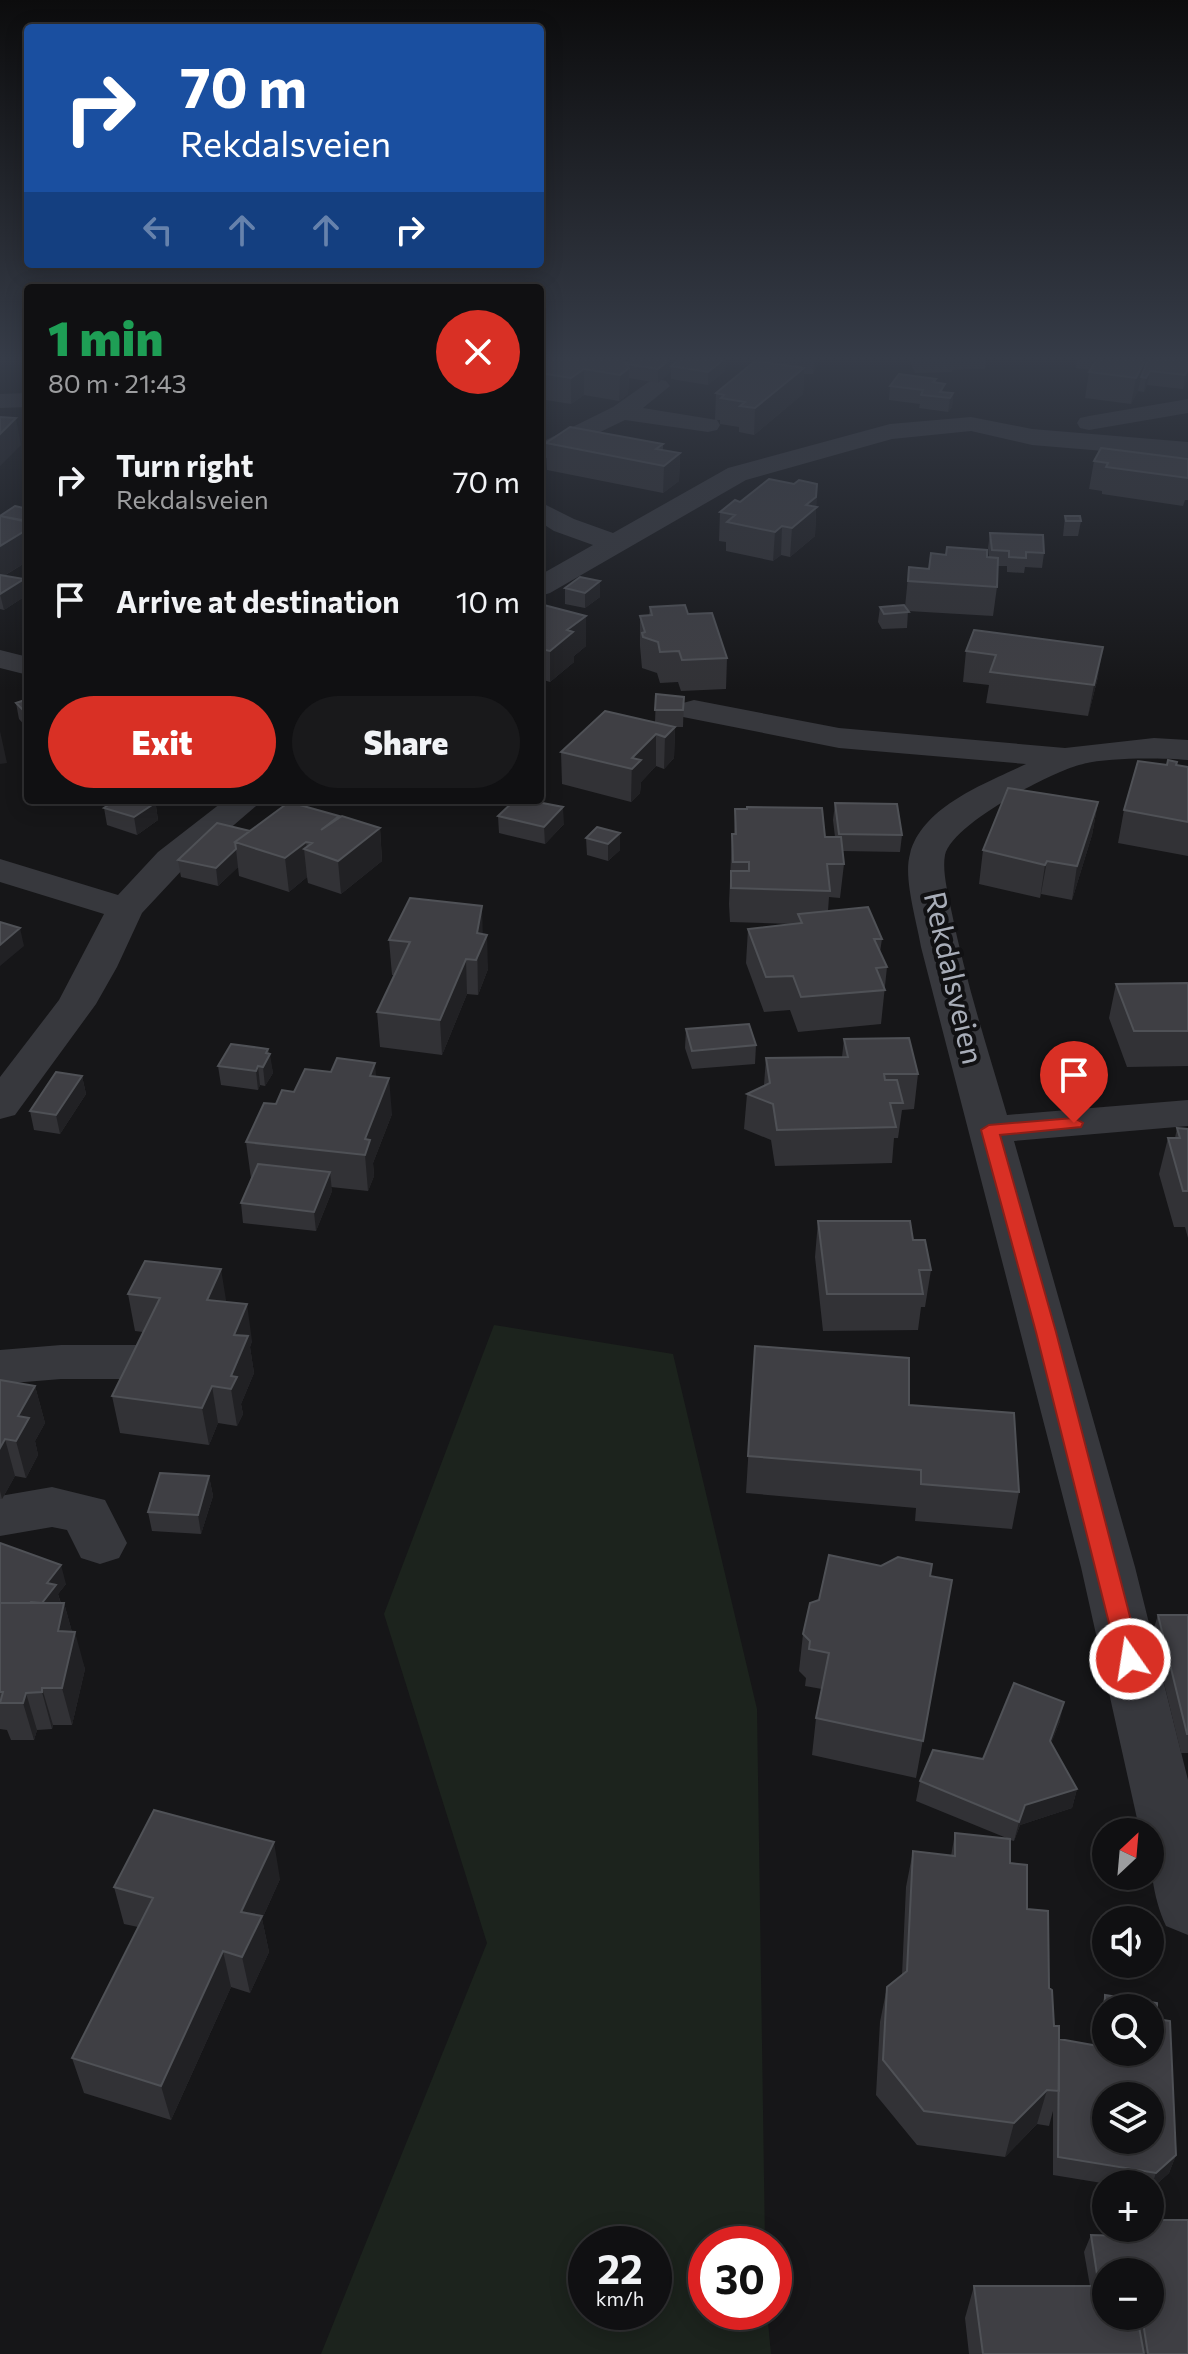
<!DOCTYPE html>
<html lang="en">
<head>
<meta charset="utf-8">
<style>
	:root { --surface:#101012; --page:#19191b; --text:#f1f3f6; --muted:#9c9d9f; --line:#303032; --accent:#d93025 }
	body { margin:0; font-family:Commissioner,sans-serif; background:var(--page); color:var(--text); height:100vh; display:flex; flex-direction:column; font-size:30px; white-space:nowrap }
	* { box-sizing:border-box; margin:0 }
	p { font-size:26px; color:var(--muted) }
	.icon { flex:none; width:44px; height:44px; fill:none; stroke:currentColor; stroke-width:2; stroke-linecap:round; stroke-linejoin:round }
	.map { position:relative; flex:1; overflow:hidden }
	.side { position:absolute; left:24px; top:284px; width:520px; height:520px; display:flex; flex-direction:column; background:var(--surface); border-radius:8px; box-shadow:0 4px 20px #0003,0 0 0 2px var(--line) }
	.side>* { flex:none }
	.guide { position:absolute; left:24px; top:24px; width:520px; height:244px; border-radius:8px; box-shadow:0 4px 20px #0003,0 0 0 2px var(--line); background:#1a4fa0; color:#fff; overflow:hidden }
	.needle { width:52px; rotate:26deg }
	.tools { position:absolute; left:1092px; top:1818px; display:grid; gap:16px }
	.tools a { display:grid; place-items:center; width:72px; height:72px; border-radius:50%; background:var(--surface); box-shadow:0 4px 20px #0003,0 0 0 2px var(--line); font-size:40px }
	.speed { position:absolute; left:568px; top:2226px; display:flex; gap:16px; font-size:40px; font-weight:700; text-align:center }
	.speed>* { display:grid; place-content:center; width:104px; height:104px; border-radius:50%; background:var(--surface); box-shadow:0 4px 20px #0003,0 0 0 2px var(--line); line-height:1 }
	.speed small { font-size:20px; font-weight:400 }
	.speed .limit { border:12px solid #d22; background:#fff; color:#111 }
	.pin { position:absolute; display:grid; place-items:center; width:68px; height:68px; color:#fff; margin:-82px -34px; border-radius:50% 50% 50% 0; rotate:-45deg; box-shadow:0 0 8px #0007 }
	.pin .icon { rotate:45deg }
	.me { position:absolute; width:88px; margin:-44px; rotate:347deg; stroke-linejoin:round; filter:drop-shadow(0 0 6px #0008) }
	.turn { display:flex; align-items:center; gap:28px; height:168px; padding:0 24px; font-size:36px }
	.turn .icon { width:104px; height:104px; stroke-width:2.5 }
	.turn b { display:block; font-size:56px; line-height:68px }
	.lanes { display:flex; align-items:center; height:76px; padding:0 24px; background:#0003; justify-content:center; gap:40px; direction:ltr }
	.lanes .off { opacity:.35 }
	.round { display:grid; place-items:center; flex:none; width:84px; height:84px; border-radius:42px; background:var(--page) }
	.head { display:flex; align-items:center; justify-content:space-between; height:136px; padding:0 24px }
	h1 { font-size:48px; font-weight:800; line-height:60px; color:#1e9e55 }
	.button { display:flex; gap:16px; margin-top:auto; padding:16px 24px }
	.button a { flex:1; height:92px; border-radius:48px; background:var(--accent); color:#fff; font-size:32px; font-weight:800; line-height:92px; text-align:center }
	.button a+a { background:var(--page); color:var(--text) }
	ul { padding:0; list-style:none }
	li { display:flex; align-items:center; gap:24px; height:120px; padding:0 24px }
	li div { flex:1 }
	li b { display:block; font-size:30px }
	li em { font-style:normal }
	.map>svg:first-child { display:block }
	.green { fill:#1c231d; fill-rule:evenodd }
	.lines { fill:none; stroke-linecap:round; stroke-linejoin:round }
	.minor { fill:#37383d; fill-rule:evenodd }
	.wall { fill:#323236; fill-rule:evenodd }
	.shaded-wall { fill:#212124 }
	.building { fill:#3f3f44; stroke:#4f5156; stroke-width:2; fill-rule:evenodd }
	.route { fill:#d93025; stroke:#8d1f18; stroke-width:2 }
	.labels { text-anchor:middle; stroke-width:8; stroke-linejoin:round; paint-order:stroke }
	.street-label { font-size:30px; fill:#a8adb8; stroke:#111113 }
</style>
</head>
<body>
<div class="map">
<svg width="1188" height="2354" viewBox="0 0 1188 2354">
	<rect width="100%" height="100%" fill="#161618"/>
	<path class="green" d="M494,1325L673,1354L757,1709L765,2244H706V2312H767L771,2354H321L487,1943L384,1614ZM654,2244V2312H586V2244Z"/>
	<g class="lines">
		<path class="minor" d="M658,379L666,381L670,386L643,408L717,420L720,425L717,430L708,432L625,420L540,461V443L613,407L650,381Z
			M28,393V407L0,408V394Z
			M1188,399V413L1089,430L1080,428L1077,423L1080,418L1089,416Z
			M971,417L1032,429L1188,442V458L1032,445L971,431L892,439L746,480L550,593L540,596V575L593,545L554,531L540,522V502L574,519L613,533L728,468L890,424Z
			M0,650L28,657V675L0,668Z
			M694,700L839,728L1065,748L1154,738L1188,740V760C1158,758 1107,757 1079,765C1049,773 951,825 945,855C942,871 948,893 951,909C965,979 987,1047 1007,1115L1188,1100V1126L1014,1141L1135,1567L1188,1780V1935L1166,1926C1152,1895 1150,1866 1150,1832H1140L1081,1567L921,947C917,922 903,878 910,854C922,806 987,783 1026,764L839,748L683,717L678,710L683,703Z
			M225,800H263L184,868L142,913L117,967L96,1004L15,1115L0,1119V1077L59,1000L104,914L0,882V859L118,895L158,852Z
			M61,1345H142L159,1350L166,1362L159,1374L142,1379H61L0,1384V1350Z
			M52,1487L105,1500L127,1543L119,1558L100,1564L81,1558L67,1530L52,1527L0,1536V1496Z"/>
	</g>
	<path class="wall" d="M678,360H726L725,371L708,385L671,379V371L658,383L629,378L628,394L619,401L584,395L571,404L540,399V363L626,364Z
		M755,360H819L813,374H804L803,394L754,435L739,432V427L720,424V420H715L716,393Z
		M909,360H986L985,369L952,370V372L915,373Z
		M1077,360H1093L1090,370L1076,368Z
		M1188,360V378L1183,389L1147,385L1144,392L1138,391L1131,404L1085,398L1089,372Z
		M936,379V383L944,392L953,393L952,407L948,412L919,408L920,404L889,400L890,386Z
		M546,443L663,444V450L680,453L679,481L663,493L547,470Z
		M1188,459V500H1185L1183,506L1102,494V491L1089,489L1094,461Z
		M794,484H817L815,536L790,557L781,555L773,561L726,551V542L719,541L720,512L740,502Z
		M28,509V561L4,576L27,595L4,610L0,609V515Z
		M1065,516L1081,521L1078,536H1063Z
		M990,533L1044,553L1042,568L1025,567L1024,573L1007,572V566H998L997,587L993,616L908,611L907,628L882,629L878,622L880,607H905L909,567L929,569L989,557L988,548Z
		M600,581V597L585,608L565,604V588Z
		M540,604L586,646L574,656V662L550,682L540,679Z
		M650,607L688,614L727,658L726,689L681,691L678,682L660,683L657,673L642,668L640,646V616L649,615Z
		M974,630L1098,677L1088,716L986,703L989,685L963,682L966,651Z
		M656,694L684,697L683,727H675L674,758L664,769L656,766L641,782L640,793L631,802L562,784L561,752L655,722Z
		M28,699V729L19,719L16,703Z
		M1167,765H1176L1188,767V856L1118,843L1124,810Z
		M1098,802L1092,835L1072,900L1041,894L1040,898L979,884L983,850Z
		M835,803L902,835L900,852L842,851L844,864L840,898L829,897L828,911L882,939L880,952L887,967L881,1024L798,1032L790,1010L764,1012L746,963L748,929L793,924L730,922L729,904L732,834H734L735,809L825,837H835L833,820Z
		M156,806L158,820L137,835L107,825L104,808Z
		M498,816L564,824L545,844L499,833Z
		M339,818L380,828L382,861L341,894L308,883L307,877L289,892L239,876L238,867L218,886L181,877L178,860L250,831Z
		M620,833V850L608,861L587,855L586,838Z
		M483,934L488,969L478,995L467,994L442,1055L380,1047L377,1012L395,975H392L389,940Z
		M1188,983V1066L1127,1067L1109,1018L1116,984Z
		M686,1029L756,1045L755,1064L692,1069L685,1048Z
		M844,1039L918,1074L914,1109L902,1110L898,1138H894L892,1163L775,1166L771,1140L744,1129L747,1094L764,1085L766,1058L842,1057Z
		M268,1049L273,1073L265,1086L260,1085L258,1090L221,1085L218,1066Z
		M82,1076L86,1094L60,1134L34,1130L30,1111Z
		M376,1077L392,1114L373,1163L374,1176L368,1191L331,1187L332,1191L316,1231L243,1223L241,1203L252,1178H251L246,1142L276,1104L294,1092Z
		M1177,1128L1188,1129V1238L1185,1227H1174L1159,1174L1168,1138H1175Z
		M818,1221L913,1240L931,1270L925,1307H921L918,1330L823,1331L815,1257Z
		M128,1294L226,1302L252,1341L250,1347L254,1373L241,1404L243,1414L237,1426L218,1423L209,1445L120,1433L112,1396L143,1332L135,1331Z
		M755,1346L909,1405L1019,1492L1012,1529L915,1521L916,1508L746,1493Z
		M0,1380L35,1386L45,1423L35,1441L38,1455L26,1478L15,1476L2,1499H0Z
		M209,1476L213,1496L201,1534L152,1531L148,1512Z
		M0,1543L66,1584L58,1594L61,1603H64L72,1632L85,1669L72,1725H53L52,1729L37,1730L34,1740H11L7,1730L0,1729Z
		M930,1576L952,1580L916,1778L812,1755L816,1718L822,1689L805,1686L806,1678L799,1671L803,1634Z
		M1158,1615H1188V1753H1181L1152,1634Z
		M1060,1721L1051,1743L1077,1789L1072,1808L1020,1825L1014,1841L1010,1840V1863L1027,1909L1049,1988L1054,2026L1059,2039L1098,2046L1099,2014L1105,1995L1157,2019L1176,2155L1169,2173L1150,2190V2184H1108L1053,2175V2111L1049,2126L1037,2124L1005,2157L917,2145L876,2095L880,2022L887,1987L902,1975L906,1887L913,1851L951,1856L955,1833L1009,1839L916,1801L920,1781L983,1759Z
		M280,1879L262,1919L269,1952L250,1993L231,1987L171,2120L84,2093L72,2058L138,1927L124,1924L114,1887Z
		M1120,2228H1150L1188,2354H969L965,2318L974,2286H1090L1084,2252L1091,2235L1118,2236ZM1106,2272H1150V2316H1106Z"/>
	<path class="shaded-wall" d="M669,360H677L671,366V371L658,383V369Z
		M723,360H726L725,371L708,385V372Z
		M799,360H800L799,372L804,368L803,394L754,435L755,408L798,374Z
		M814,360H819L813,374Z
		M1145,360H1150L1141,377L1138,391L1131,404L1136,378Z
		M629,368L628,394L619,401L620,375Z
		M584,369V395L571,404V378Z
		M1188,369V378L1183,389L1185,375Z
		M1150,371L1147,385L1144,392L1146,378Z
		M953,393L952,407L948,412L950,398Z
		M16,418L21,445L0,466V434Z
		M680,453L679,481L663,493L664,466Z
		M817,484L815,536L790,557L792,528Z
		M28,517V561L0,578V546L16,524Z
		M782,526L781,555L773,561L775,532Z
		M24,579L27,595L4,610L0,594Z
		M600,581V597L585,608V593Z
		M586,616V646L574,656V662L550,682V651L567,630Z
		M1103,647L1098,677L1088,716L1094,685Z
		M675,727L674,758L664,769L665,737Z
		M0,731L7,763L0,764Z
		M656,734V766L641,782L640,793L631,802L632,758Z
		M149,800H165L156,806L158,820L137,835L134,817Z
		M1098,802L1092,835L1072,900L1077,866Z
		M563,807L564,824L545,844L544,827Z
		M380,828L382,861L341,894L338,861Z
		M620,833V850L608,861V844Z
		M306,842L307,850L304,849L307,877L289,892L285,858Z
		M236,849L238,867L218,886L216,868Z
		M1047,861L1041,894L1040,898L1045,865Z
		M482,906L483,940L487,935L488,969L478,995L477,933Z
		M20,928L24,946L0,966V945Z
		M466,959L467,994L442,1055L440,1020Z
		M268,1049L269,1057L270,1054L273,1073L265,1086L263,1067L266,1053Z
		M375,1063L378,1098L370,1076Z
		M258,1066L260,1085L258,1090L256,1071Z
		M82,1076L86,1094L60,1134L56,1115Z
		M389,1078L392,1114L373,1163L374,1176L368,1191L365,1155V1139Z
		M330,1172L332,1191L316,1231L314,1212Z
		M221,1269L227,1306L207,1300Z
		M247,1304L252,1341L250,1347L254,1373L241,1404L243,1414L237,1426L231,1389L234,1335Z
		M35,1386L45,1423L35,1441L38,1455L26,1478L16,1441L18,1416Z
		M212,1386L218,1423L209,1445L202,1408Z
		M5,1439L15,1476L2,1499L0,1491V1448Z
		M209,1476L213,1496L201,1534L198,1515Z
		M61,1565L66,1584L58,1594L61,1605H40L47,1583Z
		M64,1603L74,1639L75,1632L85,1669L72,1725L62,1688L58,1631Z
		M42,1688L53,1725L52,1729L42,1692Z
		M26,1693L37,1730L34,1740L23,1703Z
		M1064,1702L1060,1721L1045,1760L1050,1741Z
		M1077,1789L1072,1808L1020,1825L1014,1841L1019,1822L1025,1805Z
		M274,1842L280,1879L262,1919L269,1952L250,1993L242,1957L241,1912Z
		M223,1951L231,1987L171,2120L161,2086Z
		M1047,2090L1037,2124L1005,2157L1014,2123Z
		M1176,2155L1169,2173L1150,2190L1156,2173Z"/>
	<path class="building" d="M543,360H623L629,368L620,375L584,369L571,378L540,373V363Z
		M631,360H669L658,369L626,364Z
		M678,360H723L708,372L671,366Z
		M1096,360H1145L1136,378L1089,372Z
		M1148,360H1188V369L1185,375L1150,371L1146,378L1141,377Z
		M755,361L804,368L755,408L740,406L745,402L721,398L724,395L716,393Z
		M899,374L936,379L933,382L945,384L940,392L953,393L950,398L921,395L923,390L890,386Z
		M0,417L16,418L0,434Z
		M570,427L663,444L656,449L680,453L664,466L546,443Z
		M1101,448L1188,459V478L1106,467L1108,463L1094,461Z
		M769,479L794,484L799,480L817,484L816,497L806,505L817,507L792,528L782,526L775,532L727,522L735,515L720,512L735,500L740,502Z
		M15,506L28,509V517L22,520L0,516Z
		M0,516L28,522V529L0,546Z
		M1065,516H1080L1081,521H1066Z
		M990,533L1043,535L1044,553L1026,552V558L1009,557V551L992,550Z
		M947,547L987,550V557L998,558L997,587L908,581L909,567L929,569L931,553L946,555Z
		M0,575L24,579L0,594Z
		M580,577L600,581L585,593L565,588Z
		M540,604L586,616L567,630L573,632L550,651L540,649Z
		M685,605L688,614L712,613L727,658L682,660L679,651L660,652L658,642L643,637L642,633L645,632L640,616L652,615L650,607Z
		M904,605L909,612L884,614L880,607Z
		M974,630L1103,647L1094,685L990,672L996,655L966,651Z
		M656,694L684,697L683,710H655Z
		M28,699V715L16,703Z
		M605,711L675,727L665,737L656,734L632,758L641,760L632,769L561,752Z
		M1168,760L1177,762L1176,765L1188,767V822L1124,810L1138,761L1167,765Z
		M1008,788L1098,802L1077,866L1047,861L1045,865L983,850Z
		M116,800H147L155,803L134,817L104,808Z
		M515,800H527L563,807L544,827L498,816Z
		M289,802L339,816L321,830L342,816L380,828L338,861L304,849L312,843L306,842L285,858L235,842Z
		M835,803L897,804L902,835L839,834Z
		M747,807L822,808L825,837H841L844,864H827L830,891L731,888V871H749V862H733L732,834H736L735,809H747Z
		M217,823L250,831L235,842L236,849L216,868L178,860Z
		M597,827L620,833L608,844L586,838Z
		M410,898L482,906L477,933L487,935L476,960L466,959L440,1020L377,1012L410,942L389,940Z
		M868,907L882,939H874L887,967L876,968L885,990L801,997L793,976L766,977L748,929L802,923L798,914Z
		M0,922L20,928L0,945Z
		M1188,983V1031H1134L1116,984Z
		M749,1024L756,1045L692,1051L686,1029Z
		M909,1038L918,1074H884L885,1080H897L903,1103H890L896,1127L777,1130L773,1104L747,1094L770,1083L766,1058L848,1057L844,1039Z
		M231,1044L268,1049L266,1053L270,1054L263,1067L258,1066L256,1071L218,1066Z
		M337,1058L375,1063L370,1076L389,1078L365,1139L370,1140L365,1155L246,1142L264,1103L276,1104L282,1090L294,1092L305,1069L331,1072Z
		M56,1072L82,1076L56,1115L30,1111Z
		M1177,1128L1188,1129V1191H1183L1168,1138H1180Z
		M258,1164L330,1172L314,1212L241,1203Z
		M818,1221H910L913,1240H925L931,1270H919L923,1294H827Z
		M145,1261L221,1269L207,1300L247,1304L234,1335L248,1336L231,1376L237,1377L231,1389L212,1386L202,1408L112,1396L160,1298L128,1294Z
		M755,1346L909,1358V1405L1014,1413L1019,1492L921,1484V1470L748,1456Z
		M0,1380L35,1386L18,1416L29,1418L16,1441L5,1439L0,1448Z
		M160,1473L209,1476L198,1515L148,1512Z
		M0,1543L61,1565L47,1583L56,1585L42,1603L31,1602L30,1603H0Z
		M829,1555L881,1566L898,1557L932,1564L930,1576L952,1580L923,1741L816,1718L829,1653L809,1649L810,1641L803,1634L810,1603L819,1600Z
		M0,1603H64L58,1631L75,1632L62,1688H42V1692L26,1693L23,1703H0L3,1692H0Z
		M1158,1615H1188V1734H1187Z
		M1014,1683L1064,1702L1050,1741L1077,1789L1025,1805L1019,1822L920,1781L933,1750L983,1759Z
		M154,1810L274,1842L241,1912L262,1916L242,1957L223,1951L161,2086L72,2058L153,1898L114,1887Z
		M955,1833L1010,1839V1863L1027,1865V1909L1048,1911L1049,1988L1052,1990L1054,2026H1059V2091L1047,2090L1014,2123L924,2111L883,2060L887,1987L907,1971L913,1851L955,1856Z
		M1105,1995L1157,2003V2019L1170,2021L1176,2155L1156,2173L1058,2157L1059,2039L1104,2047ZM1106,2008H1150V2052H1106ZM1106,2096H1150V2140H1106Z
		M1150,2220H1188V2354H1148L1142,2316H1150V2272H1106V2281H1098L1091,2235L1126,2236L1125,2228H1150Z
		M974,2286H1106V2316H1137L1144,2354H983Z"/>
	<linearGradient id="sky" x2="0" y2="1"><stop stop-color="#0c0c0d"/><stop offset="0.52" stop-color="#363c48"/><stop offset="1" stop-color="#363c48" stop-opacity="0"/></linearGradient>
	<rect width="1188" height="690" fill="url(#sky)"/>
	<path class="route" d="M1074,1118L1083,1123L1081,1127L1000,1135L1056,1332L1141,1659L1138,1666L1130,1669L1121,1666L1118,1659L1036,1332L981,1130L989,1125Z"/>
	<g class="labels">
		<g class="street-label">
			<text transform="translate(953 978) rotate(77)" y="10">Rekdalsveien</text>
		</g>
	</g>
</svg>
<div class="tools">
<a><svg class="needle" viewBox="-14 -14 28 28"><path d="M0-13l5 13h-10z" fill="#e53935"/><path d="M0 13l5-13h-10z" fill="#9c9d9f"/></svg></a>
<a><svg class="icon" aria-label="sound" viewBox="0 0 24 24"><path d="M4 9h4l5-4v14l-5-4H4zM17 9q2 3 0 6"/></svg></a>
<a><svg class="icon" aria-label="search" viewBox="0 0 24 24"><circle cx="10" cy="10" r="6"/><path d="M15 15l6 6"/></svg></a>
<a><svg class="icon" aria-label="layers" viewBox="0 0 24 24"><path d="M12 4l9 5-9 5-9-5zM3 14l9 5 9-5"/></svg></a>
<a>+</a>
<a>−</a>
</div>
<div class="speed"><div>22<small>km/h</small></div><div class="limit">30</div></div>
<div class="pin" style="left:1074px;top:1123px;background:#d93025"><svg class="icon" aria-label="arrive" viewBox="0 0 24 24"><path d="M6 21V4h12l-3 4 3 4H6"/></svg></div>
<svg class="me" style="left:1130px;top:1659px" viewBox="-20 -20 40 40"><circle r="17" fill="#d93025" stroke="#fff" stroke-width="3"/><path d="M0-11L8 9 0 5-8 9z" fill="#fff"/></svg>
<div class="guide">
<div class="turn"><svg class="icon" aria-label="right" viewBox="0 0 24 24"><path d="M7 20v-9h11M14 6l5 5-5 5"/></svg><div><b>70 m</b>Rekdalsveien</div></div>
<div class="lanes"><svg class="icon off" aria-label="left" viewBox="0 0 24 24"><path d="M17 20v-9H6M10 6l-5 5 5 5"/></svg><svg class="icon off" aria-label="ahead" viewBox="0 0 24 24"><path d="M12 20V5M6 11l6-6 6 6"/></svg><svg class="icon off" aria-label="ahead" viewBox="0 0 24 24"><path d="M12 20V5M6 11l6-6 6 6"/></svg><svg class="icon" aria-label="right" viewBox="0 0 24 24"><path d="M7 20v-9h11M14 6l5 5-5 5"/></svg></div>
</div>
<section class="side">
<div class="head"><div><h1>1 min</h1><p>80 m · 21:43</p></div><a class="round" style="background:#d93025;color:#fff"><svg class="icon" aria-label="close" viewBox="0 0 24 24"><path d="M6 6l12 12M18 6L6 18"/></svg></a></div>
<ul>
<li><svg class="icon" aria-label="right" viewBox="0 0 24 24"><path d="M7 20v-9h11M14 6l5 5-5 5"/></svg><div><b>Turn right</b><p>Rekdalsveien</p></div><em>70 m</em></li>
<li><svg class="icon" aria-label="arrive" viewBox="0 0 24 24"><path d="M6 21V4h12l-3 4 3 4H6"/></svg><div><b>Arrive at destination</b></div><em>10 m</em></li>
</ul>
<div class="button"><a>Exit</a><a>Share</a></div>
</section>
</div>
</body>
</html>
